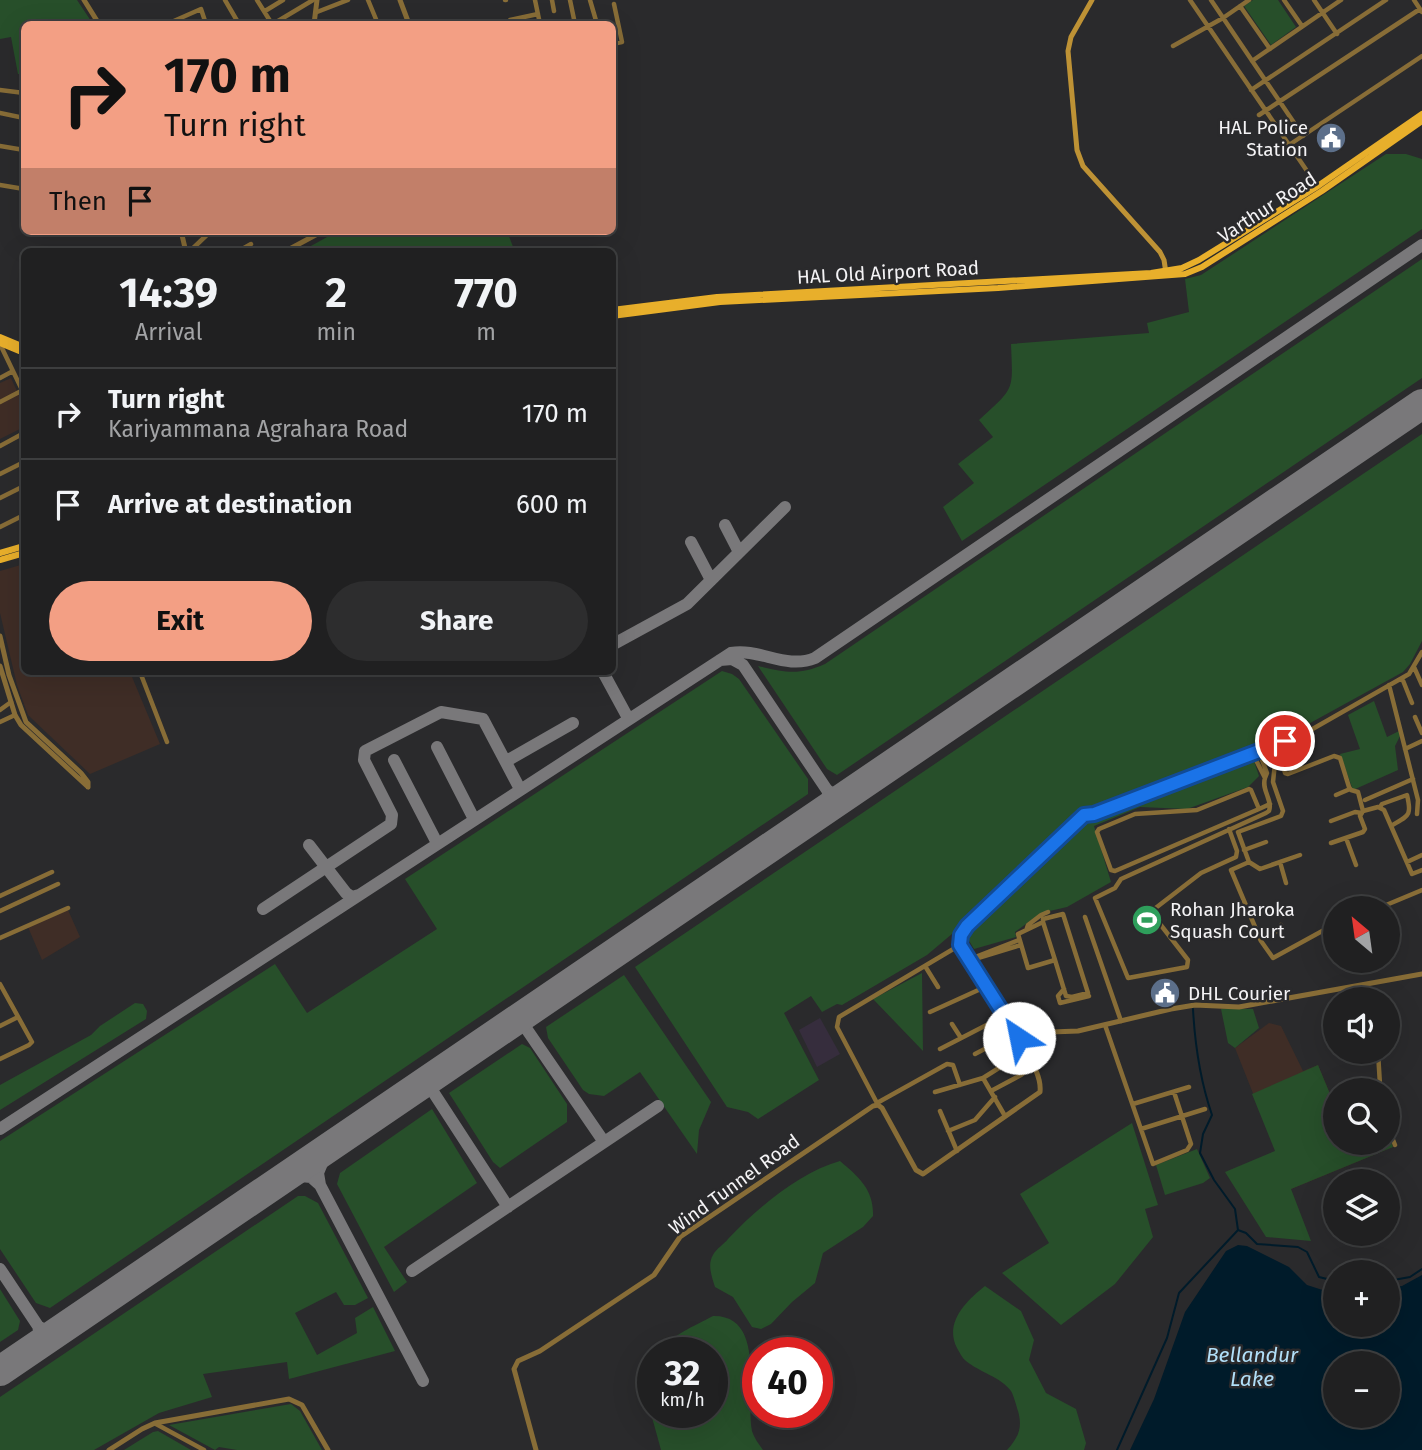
<!DOCTYPE html>
<html lang="en">
<head>
<meta charset="utf-8">
<style>
	:root { --surface:#202021; --page:#2d2d2e; --text:#f1f3f6; --muted:#a2a3a5; --line:#3d3e3f; --accent:#f39f84 }
	body { margin:0; font-family:"Fira Sans",sans-serif; background:var(--page); color:var(--text); height:100vh; display:flex; flex-direction:column; font-size:26px; white-space:nowrap }
	* { box-sizing:border-box; margin:0 }
	p { font-size:23px; color:var(--muted) }
	.icon { flex:none; width:38px; height:38px; fill:none; stroke:currentColor; stroke-width:2; stroke-linecap:round; stroke-linejoin:round }
	.map { position:relative; flex:1; overflow:hidden }
	.panel { position:absolute; left:21px; top:248px; width:595px; height:427px; display:flex; flex-direction:column; background:var(--surface); border-radius:10px; box-shadow:0 7px 28px #0002,0 0 0 2px var(--line) }
	.panel>* { flex:none }
	.top-card { position:absolute; left:21px; top:21px; width:595px; height:214px; border-radius:10px; box-shadow:0 7px 28px #0002,0 0 0 2px var(--line); background:#f39f84; color:#111; overflow:hidden }
	.needle { width:46px; rotate:331deg }
	.tools { position:absolute; left:1323px; top:896px; display:grid; gap:14px }
	.tools a { display:grid; place-items:center; width:77px; height:77px; border-radius:50%; background:var(--surface); box-shadow:0 7px 28px #0002,0 0 0 2px var(--line); font-size:35px }
	.speed { position:absolute; left:637px; top:1337px; display:flex; gap:14px; font-size:35px; font-weight:700; text-align:center }
	.speed>* { display:grid; place-content:center; width:91px; height:91px; border-radius:50%; background:var(--surface); box-shadow:0 7px 28px #0002,0 0 0 2px var(--line); line-height:1 }
	.speed small { font-size:18px; font-weight:400 }
	.speed .limit { border:10px solid #d22; background:#fff; color:#111 }
	.pin { position:absolute; display:grid; place-items:center; width:60px; height:60px; color:#fff; margin:-30px; border:4px solid #fff; border-radius:50%; box-shadow:0 2px 7px #0007 }
	.me { position:absolute; width:77px; margin:-38px; rotate:326deg; stroke-linejoin:round; filter:drop-shadow(0 0 5px #0008) }
	.turn { display:flex; align-items:center; gap:24px; height:147px; padding:0 28px; font-size:32px }
	.turn .icon { width:91px; height:91px; stroke-width:2.5 }
	.turn b { display:block; font-size:49px; line-height:60px }
	.then { display:flex; align-items:center; height:66px; padding:0 28px; background:#0003; gap:14px; font-size:26px }
	.eta { display:flex; justify-content:space-evenly; align-items:center; height:119px; text-align:center }
	.eta b { font-size:42px; font-weight:700; line-height:49px }
	.action { display:flex; gap:14px; margin-top:auto; padding:14px 28px }
	.action a { flex:1; height:80px; border-radius:42px; background:var(--accent); color:#111; font-size:28px; font-weight:700; line-height:80px; text-align:center }
	.action a+a { background:var(--page); color:var(--text) }
	ul { padding:0; list-style:none }
	li { display:flex; align-items:center; gap:21px; height:91px; padding:0 28px; border-top:2px solid var(--line) }
	li div { flex:1 }
	li b { display:block; font-size:26px }
	li em { font-style:normal }
	.map>svg:first-child { display:block }
	.commercial { fill:#362d3d }
	.education { fill:#3f2d26 }
	.green { fill:#274f2a }
	.water { fill:#001b2a; fill-rule:evenodd }
	.lines { fill:none; stroke-linecap:round; stroke-linejoin:round }
	.stream { stroke:#001b2a; stroke-width:2 }
	.taxiway { stroke:#79787a; stroke-width:12 }
	.runway { stroke:#79787a; stroke-width:30 }
	.minor { stroke:#886d37; stroke-width:4.5 }
	.tertiary { stroke:#886d37; stroke-width:5 }
	.secondary { stroke:#be9235; stroke-width:5 }
	.primary { stroke:#e8af2b; stroke-width:6 }
	.route-casing { stroke:#114b97; stroke-width:18 }
	.route { stroke:#1a73e8; stroke-width:12 }
	.labels { text-anchor:middle; stroke-width:5; stroke-linejoin:round; paint-order:stroke }
	.poi-label { font-size:19px; fill:#f4f3f5; stroke:#2a2a2c; text-anchor:start }
	.street-label { font-size:19px; fill:#f4f3f5; stroke:#2a2a2c }
	.water-label { font-size:21px; font-style:italic; fill:#b1dff8; stroke:#2a2a2c }
</style>
</head>
<body>
<div class="map">
<svg width="1422" height="1450" viewBox="0 0 1422 1450">
	<rect width="100%" height="100%" fill="#2a2a2c"/>
	<path class="commercial" d="M820,1018L840,1054L817,1067L799,1030Z"/>
	<path class="education" d="M11,378L24,406V427L0,439V383Z
		M24,564V672H130L160,744L90,774L28,715L17,685L0,613V571Z
		M68,910L80,937L42,960L28,927Z
		M1269,1023L1281,1026L1303,1071L1318,1065L1335,1106V1143H1388V1134L1393,1147L1291,1189L1235,1048Z"/>
	<path class="green" d="M0,0H77L93,24H24V74H18L11,37L0,39Z
		M1253,0H1278L1296,27L1271,45L1244,6Z
		M1386,154H1406L1422,159V229L962,541L943,507L974,483L958,464L993,437L979,420C1015,387 1013,392 1011,344L1149,333L1147,323L1189,312L1185,279L1201,275Z
		M330,231H507L515,252H300L329,236Z
		M1422,259V378L837,775L827,769L758,666C785,672 798,676 825,664Z
		M1422,434V641L1410,664L1403,672L1292,733L1094,811L1084,810L965,923L927,955L842,1005L837,1004L822,1012L811,996L784,1013L819,1080L758,1119L748,1112L727,1107L635,967Z
		M722,671L732,674L739,679L808,779V794L50,1308L36,1303L0,1249V1141L275,964L307,1013L437,929L405,879Z
		M1374,701L1387,737L1399,731L1400,736L1395,746L1398,770L1353,790L1340,754L1360,749L1348,715Z
		M1253,758L1259,776L1248,787L1187,809L1140,807L1094,826L1111,882L1067,907L1041,913L1015,932L1016,937L974,949L968,939L967,930L1085,818L1094,817Z
		M922,973L923,1051L873,999Z
		M624,975L711,1102L699,1130L697,1154L640,1072L604,1096L589,1094L583,1090L548,1038L546,1027Z
		M135,1003L143,1004L147,1011L146,1019L0,1110V1085L91,1035L100,1026Z
		M1221,1009H1253L1259,1028L1235,1048L1228,1043Z
		M522,1044L530,1048L567,1104V1122L500,1168L493,1162L449,1093Z
		M1318,1065L1335,1106V1143H1388V1134L1393,1147L1291,1189L1311,1241L1266,1237L1225,1172L1275,1151L1252,1094Z
		M432,1109L477,1183L384,1247L407,1282L394,1292L337,1184L340,1173Z
		M1132,1123L1158,1205L1145,1209L1153,1237L1115,1284L1061,1325L1002,1273L1049,1243L1020,1194Z
		M1197,1149L1210,1178L1203,1183L1165,1195L1156,1165Z
		M840,1161C859,1177 874,1190 873,1216L863,1227L823,1253L815,1283L792,1302L771,1324L761,1329L752,1327L733,1297L715,1287C712,1277 707,1265 713,1255C716,1249 724,1244 728,1239C756,1209 800,1172 840,1161Z
		M298,1196H305L318,1203L368,1298L355,1305H344L336,1292L295,1313L317,1355L357,1333L355,1318L373,1307L395,1351L289,1379L287,1362L203,1374L212,1397L159,1413L94,1450H0V1397Z
		M985,1286L1021,1311L1034,1340L1029,1360L1046,1393L1076,1409L1086,1443L1084,1450H1007C1018,1438 1023,1428 1018,1411C1016,1405 1014,1396 1011,1391C1001,1377 979,1372 966,1361C962,1358 960,1353 957,1348C944,1323 966,1301 985,1286Z
		M0,1289L20,1321L18,1330L0,1342Z
		M713,1316C767,1315 745,1397 752,1431C754,1438 759,1444 763,1450H661L647,1399L653,1377V1412H712V1353H660C670,1335 695,1326 713,1316Z
		M291,1404L300,1411L322,1450H237L219,1447L215,1450L169,1425Z
		M158,1431L191,1450H124L153,1432Z"/>
	<path class="water" d="M1238,1245L1247,1246L1289,1267L1307,1285L1335,1294V1325H1388V1288L1402,1286L1422,1275V1450H1130L1154,1399L1185,1312L1226,1251ZM1388,1363V1416H1335V1363Z"/>
	<g class="lines">
		<path class="stream" d="M1192,1001L1193,997
			M1193,1009C1195,1046 1200,1080 1212,1115L1203,1134L1200,1153L1214,1180L1235,1209L1238,1230
			M1388,1281L1410,1277L1422,1269
			M1117,1450L1167,1338L1179,1293L1238,1230L1246,1233L1257,1244L1298,1247L1307,1252L1319,1277L1335,1281"/>
		<path class="taxiway" d="M725,525L739,552
			M691,542L711,580
			M612,645L687,604L785,507
			M720,660L732,659L743,665L827,790L834,795L845,797
			M603,672L628,718
			M437,747L474,819
			M505,759H510L573,723
			M394,760L437,843
			M827,809L830,798L827,790
			M309,845L346,893L352,897L359,895
			M263,909L391,824L392,815L364,760L365,751L441,712L483,719L520,789
			M519,1018L604,1142
			M426,1081L508,1207
			M0,1129L731,653C760,648 786,670 815,658L1422,245
			M290,1175L311,1177L320,1185L423,1381
			M320,1185L318,1173L328,1149
			M0,1269L38,1326L47,1332H57
			M412,1271L658,1106
			M37,1346L40,1334L38,1326"/>
		<path class="runway" d="M0,1371L1422,404"/>
		<path class="minor" d="M225,0L239,24
			M257,0L272,24
			M368,0L378,24
			M505,0H506
			M535,0L540,24
			M552,0L554,11
			M570,0L575,24
			M590,0L597,24
			M1190,0L1318,187
			M1211,0L1303,136
			M1284,0L1302,26
			M1314,0L1337,34
			M1414,0L1422,12
			M1240,6L1270,49
			M265,11L283,0
			M317,12L348,0
			M510,20L538,14
			M167,24L201,9L206,24
			M273,24L313,0
			M612,44L622,42L614,4
			M1173,46L1223,18L1249,0
			M1252,61L1341,0
			M0,90L24,93
			M1251,90L1386,0
			M0,113L24,118
			M1259,115L1420,9
			M1289,145L1422,56
			M0,146L24,150
			M0,185L24,189
			M189,252L211,231
			M237,252L251,244
			M0,344L24,394
			M0,378L13,371
			M0,402L23,390
			M0,446L24,433
			M0,474L24,462
			M0,498L24,486
			M0,527L24,515
			M1414,667L1422,685
			M140,672L167,742
			M1402,678L1412,703
			M1389,685L1418,800L1417,814
			M0,710L11,702
			M1415,717L1422,733
			M0,722L15,715
			M1277,745L1285,773L1288,774L1334,756L1340,758L1349,787L1351,790L1358,792L1363,811L1378,807L1384,810L1412,874L1422,870
			M1268,749L1275,763L1273,782L1283,811L1281,816L1238,832L1249,862L1231,870L1261,941L1273,958L1335,924
			M1405,749L1422,741
			M1253,754L1265,778L1267,773L1259,752
			M1336,795L1350,789
			M1365,800L1413,779
			M1380,807L1382,804L1407,795C1412,816 1409,815 1391,826
			M1259,809L1251,790L1249,789L1197,810L1135,814L1099,829L1097,832L1111,870L1115,871L1259,809L1270,804
			M1331,821L1355,812L1362,813
			M1229,829L1237,851L1236,857L1201,873L1153,910V915L1188,960L1187,967L1128,978L1095,898L1115,888L1121,879L1266,813L1269,811C1273,800 1261,790 1265,778
			M1346,838L1356,865
			M1331,843L1363,832L1365,829L1360,816L1363,811
			M1244,850L1266,842
			M1249,862L1260,869L1300,855
			M1280,862L1286,883
			M1407,862L1422,855
			M0,896L52,872
			M1344,908V905L1350,901
			M1379,908L1422,890
			M0,911L58,884
			M1063,914L1088,993L1072,997L1066,996L1055,960L1028,968L1018,934L1043,922V919Z
			M1085,917L1121,1021
			M1043,922L1055,960
			M1027,928L1028,925L1041,915L1048,912
			M0,938L68,908
			M1260,939L1278,931L1281,925
			M960,945L985,987L1019,1036
			M978,958L1021,945
			M970,959L1019,940
			M925,966L938,987
			M0,984L32,1042L29,1045L0,1059
			M1366,985L1369,999
			M1064,989L1058,996L1060,1003L1089,996
			M930,1012L985,987
			M952,1024L961,1038
			M1105,1025L1153,1164L1187,1150L1191,1144L1174,1092
			M0,1026L18,1017
			M940,1049L1004,1016
			M975,1054L996,1043L998,1037L1014,1030
			M983,1078L1005,1116
			M1375,1090L1380,1085L1378,1052
			M991,1091L1021,1075L1033,1065
			M935,1092L983,1078L1010,1061
			M877,1103L947,1064L953,1065L960,1085
			M1133,1104L1189,1087
			M878,1105L837,1027L839,1017L960,945L961,935L967,925L1084,815L1094,814L1302,735L1409,674L1422,652
			M940,1111L957,1151
			M1388,1127L1395,1145
			M1141,1129L1205,1109
			M948,1131L975,1120L995,1097
			M156,1424L204,1450"/>
		<path class="tertiary" d="M84,0L99,24
			M400,0L409,24
			M314,24L317,0
			M181,231L186,252
			M284,252L323,231
			M0,636L9,675L26,722L81,773L88,782V787
			M0,666L15,715L21,725L88,787
			M109,1450L142,1429L155,1423L289,1399L302,1405L328,1450
			M536,1450L514,1369L518,1361L540,1351L654,1275L680,1237L873,1106L878,1105L882,1108L916,1170L923,1174L1040,1092C1042,1074 1027,1055 1019,1040V1036L1024,1033L1078,1031L1171,1009L1195,1005L1239,1007L1422,974"/>
		<path class="secondary" d="M1092,0L1071,37L1068,51L1077,150L1083,166L1160,252L1164,260L1166,273"/>
		<path class="primary" d="M612,310L717,297L1151,273L1182,268L1199,260L1315,188L1422,114
			M612,316L720,302L998,288L1185,274L1202,267L1322,191L1422,121
			M0,337L24,347
			M0,343L24,353
			M0,553L24,546
			M0,560L24,553"/>
	</g>
	<g class="lines">
		<g class="route-casing">
			<path id="route" d="M1019,1038L960,945L961,935L967,926L1084,815L1094,814L1285,741"/>
		</g>
		<use href="#route" class="route"/>
	</g>
	<defs>
		<g id="civic-disc" transform="scale(1.575)"><circle r="9.5" fill="#5c6f8a" stroke="#2a2a2c"/><path d="M-.6-6.5H3V-4.5H.6V-3L4-1V1h2V6H-6V1h2V-1L-.6-3ZM-1.2 2.5V6h2.4V2.5Z" fill="#fff"/></g>
		<g id="stadium-disc" transform="scale(1.575)"><circle r="9.5" fill="#2e9e5b" stroke="#2a2a2c"/><path d="M0-5a6.5 5 0 1 0 0 10a6.5 5 0 1 0 0-10ZM-3.5-1.8h7v3.6h-7Z" fill="#fff"/></g>
	</defs>
	<g fill-rule="evenodd">
		<use href="#civic-disc" x="1331" y="138"/>
		<use href="#stadium-disc" x="1147" y="920"/>
		<use href="#civic-disc" x="1165" y="993"/>
	</g>
	<g class="labels">
		<g class="poi-label">
			<text x="1308" y="134" text-anchor="end">HAL Police<tspan x="1308" dy="22">Station</tspan></text>
			<text x="1170" y="916">Rohan Jharoka<tspan x="1170" dy="22">Squash Court</tspan></text>
			<text x="1188" y="1000">DHL Courier</text>
		</g>
		<g class="street-label">
			<text transform="translate(1267 207) rotate(-33)" y="7">Varthur Road</text>
			<text transform="translate(888 272) rotate(-3)" y="7">HAL Old Airport Road</text>
			<text transform="translate(734 1184) rotate(-36)" y="7">Wind Tunnel Road</text>
		</g>
		<g class="water-label">
			<text x="1252" y="1362">Bellandur<tspan x="1252" dy="24">Lake</tspan></text>
		</g>
	</g>
</svg>
<div class="tools">
<a><svg class="needle" viewBox="-14 -14 28 28"><path d="M0-13l5 13h-10z" fill="#e53935"/><path d="M0 13l5-13h-10z" fill="#a2a3a5"/></svg></a>
<a><svg class="icon" aria-label="sound" viewBox="0 0 24 24"><path d="M4 9h4l5-4v14l-5-4H4zM17 9q2 3 0 6"/></svg></a>
<a><svg class="icon" aria-label="search" viewBox="0 0 24 24"><circle cx="10" cy="10" r="6"/><path d="M15 15l6 6"/></svg></a>
<a><svg class="icon" aria-label="layers" viewBox="0 0 24 24"><path d="M12 4l9 5-9 5-9-5zM3 14l9 5 9-5"/></svg></a>
<a>+</a>
<a>−</a>
</div>
<div class="speed"><div>32<small>km/h</small></div><div class="limit">40</div></div>
<div class="pin" style="left:1285px;top:741px;background:#d93025"><svg class="icon" aria-label="arrive" viewBox="0 0 24 24"><path d="M6 21V4h12l-3 4 3 4H6"/></svg></div>
<svg class="me" style="left:1019px;top:1038px" viewBox="-20 -20 40 40"><circle r="19" fill="#fff"/><path d="M0-13L10 11 0 6-10 11z" fill="#1a73e8"/></svg>
<div class="top-card">
<div class="turn"><svg class="icon" aria-label="right" viewBox="0 0 24 24"><path d="M7 20v-9h11M14 6l5 5-5 5"/></svg><div><b>170 m</b>Turn right</div></div>
<div class="then">Then<svg class="icon" aria-label="arrive" viewBox="0 0 24 24"><path d="M6 21V4h12l-3 4 3 4H6"/></svg></div>
</div>
<section class="panel">
<div class="eta">
<div><b>14:39</b><p>Arrival</p></div>
<div><b>2</b><p>min</p></div>
<div><b>770</b><p>m</p></div>
</div>
<ul>
<li><svg class="icon" aria-label="right" viewBox="0 0 24 24"><path d="M7 20v-9h11M14 6l5 5-5 5"/></svg><div><b>Turn right</b><p>Kariyammana Agrahara Road</p></div><em>170 m</em></li>
<li><svg class="icon" aria-label="arrive" viewBox="0 0 24 24"><path d="M6 21V4h12l-3 4 3 4H6"/></svg><div><b>Arrive at destination</b></div><em>600 m</em></li>
</ul>
<div class="action"><a>Exit</a><a>Share</a></div>
</section>
</div>
</body>
</html>
